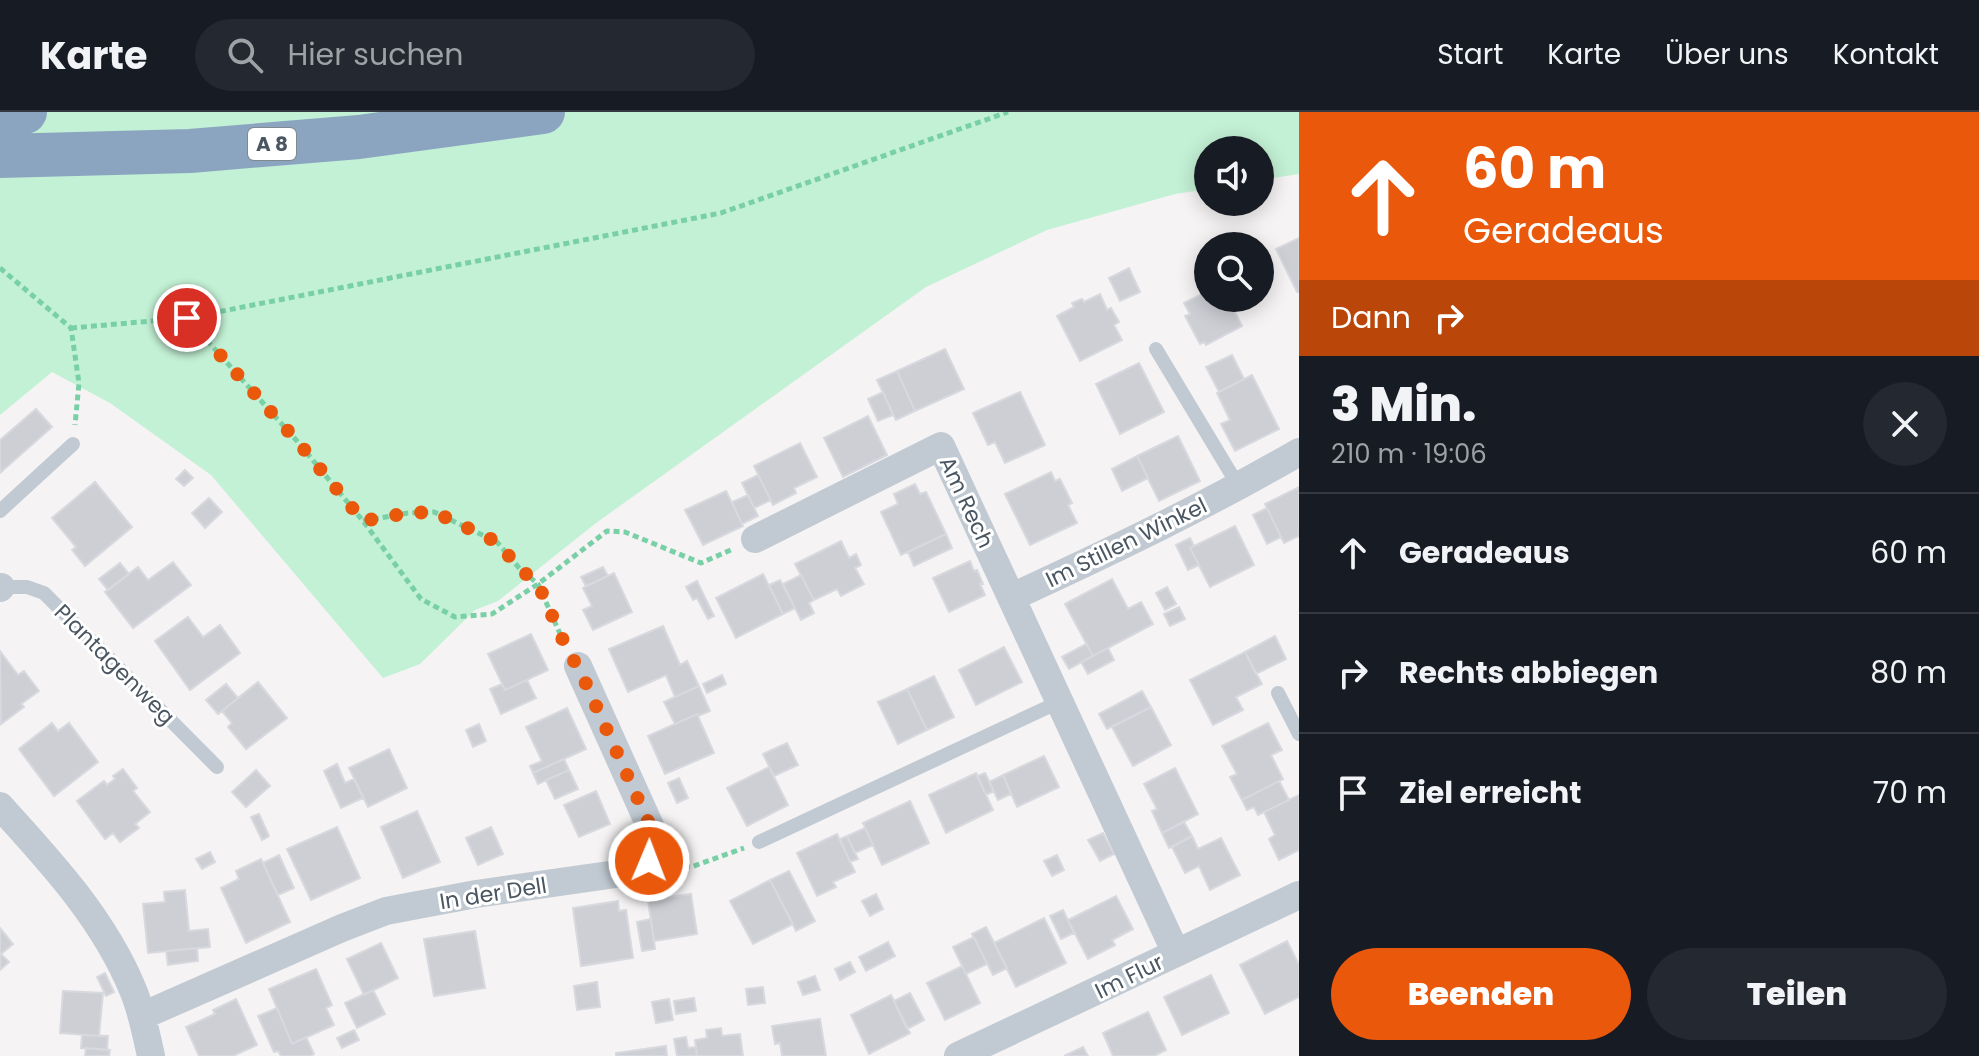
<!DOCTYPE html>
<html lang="de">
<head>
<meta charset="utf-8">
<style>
	:root { --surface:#171b24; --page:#242831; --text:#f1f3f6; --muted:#9ea1a6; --line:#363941; --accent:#ea580c }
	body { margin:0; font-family:Poppins,sans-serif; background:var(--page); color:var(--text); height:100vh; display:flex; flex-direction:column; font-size:30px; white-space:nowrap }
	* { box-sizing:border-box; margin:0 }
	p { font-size:26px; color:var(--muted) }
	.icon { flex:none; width:44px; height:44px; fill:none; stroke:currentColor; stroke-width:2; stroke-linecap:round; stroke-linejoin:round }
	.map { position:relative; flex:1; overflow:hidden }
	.panel { display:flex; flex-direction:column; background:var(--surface); width:680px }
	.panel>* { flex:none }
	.top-card { background:#ea580c; color:#fff; overflow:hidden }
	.tools { position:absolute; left:1194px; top:24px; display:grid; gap:16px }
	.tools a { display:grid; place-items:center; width:80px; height:80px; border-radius:50%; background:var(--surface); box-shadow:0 4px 20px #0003; font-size:40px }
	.pin { position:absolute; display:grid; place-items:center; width:68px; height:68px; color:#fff; margin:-34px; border:4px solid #fff; border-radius:50%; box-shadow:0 2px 8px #0007 }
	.me { position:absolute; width:88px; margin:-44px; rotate:1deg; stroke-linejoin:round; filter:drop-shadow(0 0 6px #0008) }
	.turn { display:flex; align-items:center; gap:28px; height:168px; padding:0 32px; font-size:36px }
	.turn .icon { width:104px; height:104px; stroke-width:2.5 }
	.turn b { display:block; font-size:56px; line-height:68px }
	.then { display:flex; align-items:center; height:76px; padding:0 32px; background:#0003; gap:16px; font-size:30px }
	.round { display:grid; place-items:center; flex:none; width:84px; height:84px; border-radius:42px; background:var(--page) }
	.summary { display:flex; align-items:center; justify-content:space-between; height:136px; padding:0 32px }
	h1 { font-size:48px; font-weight:800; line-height:60px }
	.cta { display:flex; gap:16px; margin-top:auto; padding:16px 32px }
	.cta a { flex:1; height:92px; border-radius:48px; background:var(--accent); color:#fff; font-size:32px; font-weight:800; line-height:92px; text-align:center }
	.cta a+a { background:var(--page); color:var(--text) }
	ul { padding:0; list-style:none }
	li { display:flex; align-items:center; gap:24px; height:120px; padding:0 32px; border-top:2px solid var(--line) }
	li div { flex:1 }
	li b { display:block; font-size:30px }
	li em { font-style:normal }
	header { display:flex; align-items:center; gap:48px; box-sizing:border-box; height:112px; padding:0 40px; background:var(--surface); border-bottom:2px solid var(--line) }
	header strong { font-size:38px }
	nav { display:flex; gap:44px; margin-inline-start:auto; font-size:28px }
	.search { width:560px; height:72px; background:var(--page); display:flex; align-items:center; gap:20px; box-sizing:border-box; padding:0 28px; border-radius:44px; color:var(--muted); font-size:30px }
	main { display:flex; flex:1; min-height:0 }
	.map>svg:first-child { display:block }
	.green { fill:#c3f1d5 }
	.building { fill:#cdcfd5; stroke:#d7d9de; stroke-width:2 }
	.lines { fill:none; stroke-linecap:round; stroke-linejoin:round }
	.path { stroke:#7ad0a6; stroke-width:5; stroke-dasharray:6 4; stroke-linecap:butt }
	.service { stroke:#c1cad2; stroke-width:14 }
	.minor { stroke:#c1cad2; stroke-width:28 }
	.motorway { stroke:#8ba5c1; stroke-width:44 }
	.route { stroke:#ea580c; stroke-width:14; stroke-dasharray:0 25.2 }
	.labels { text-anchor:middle; stroke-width:6; stroke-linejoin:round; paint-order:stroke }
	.shield { fill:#fff; stroke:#808990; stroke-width:2 }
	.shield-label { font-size:20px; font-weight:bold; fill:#4a5661 }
	.street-label { font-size:22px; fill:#4a5661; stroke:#fff }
</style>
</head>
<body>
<header>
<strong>Karte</strong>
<div class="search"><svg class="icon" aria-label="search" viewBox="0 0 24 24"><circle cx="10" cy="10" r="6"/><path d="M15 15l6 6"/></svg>Hier suchen</div>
<nav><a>Start</a><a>Karte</a><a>Über uns</a><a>Kontakt</a></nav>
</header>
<main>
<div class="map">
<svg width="1299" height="944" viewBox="0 0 1299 944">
	<rect width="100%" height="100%" fill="#f5f3f3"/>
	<path class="green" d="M0,0H1299V62L1260,68V38H1208V77L1175,82L1047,118L926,175L596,411L498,489L475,498L420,552L383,566L211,363L110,291L52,260L0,303Z"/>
	<path class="building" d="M1299,126V180H1297L1276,137Z
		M1129,156L1140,180L1120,189L1109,166Z
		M1208,179V186H1228L1242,214L1206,233L1204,230L1200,232L1185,204L1190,202L1184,191Z
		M1100,182L1107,198L1111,196L1119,210L1114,213L1122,228L1080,249L1057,204L1074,195L1072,191L1082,187L1084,190Z
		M945,237L964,277L915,299L897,259Z
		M1232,243L1244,267L1219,280L1206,255Z
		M1139,251L1164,300L1120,322L1096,272Z
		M897,259L915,299L896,308L877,268Z
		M1252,263L1279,317L1235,339L1221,312L1230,308L1217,281Z
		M883,280L893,303L878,309L868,287Z
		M1020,280L1045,333L1005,351L995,330L988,333L973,301Z
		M36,297L52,315L0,361V328Z
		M868,304L887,343L843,365L824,326Z
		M1178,324L1200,369L1159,389L1137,344Z
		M800,331L817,365L794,376L796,381L773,393L754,354Z
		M1137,344L1148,366L1122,379L1112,357Z
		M185,358L193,366L184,374L176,367Z
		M1051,360L1055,369L1060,367L1072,391L1068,393L1077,411L1030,433L1005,382Z
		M758,363L771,388L754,396L742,371Z
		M95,370L132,415L85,454L72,438L76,435L52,406Z
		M915,372L920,382L926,380L946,422L901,443L881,400L898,392L894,382Z
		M1299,375V424L1284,431L1265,392Z
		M726,379L743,414L703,433L685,398Z
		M748,383L758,404L742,412L732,390Z
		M209,386L222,400L205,416L192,401Z
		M1267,396L1281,425L1267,432L1253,403Z
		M1235,414L1254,453L1210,475L1190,436Z
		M946,422L952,436L914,454L908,440Z
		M1190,426L1194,434L1190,436L1199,453L1188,458L1176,433Z
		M841,429L849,446L856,442L861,453L855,456L864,472L841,484L837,477L814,488L795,452Z
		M970,449L974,459L977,458L983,472H980L985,483L949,500L933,466Z
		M173,450L191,473L133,516L105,480L138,455L148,468Z
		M120,451L129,462L108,478L99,467Z
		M603,455L608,464L586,474L581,465Z
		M614,461L632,500L593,518L583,498L592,494L583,476Z
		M763,462L783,502L736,526L716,486Z
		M801,463L814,488L809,491L814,501L801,508L783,472Z
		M1112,467L1128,497L1141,490L1153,512L1093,544L1065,492Z
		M780,468L795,496L783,502L769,473Z
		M697,469L714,504L708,507L697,486L693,488L686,475Z
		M1167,475L1176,492L1165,498L1156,481Z
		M1179,495L1185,507L1170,514L1164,502Z
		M188,505L203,525L220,513L240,541L190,578L155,529Z
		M663,514L680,553L687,549L699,574L675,585L666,563L628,580L609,537Z
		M531,522L548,558L505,578L488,542Z
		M1275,524L1286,547L1256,562L1245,540Z
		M1086,532L1093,544L1069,557L1062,545Z
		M1004,535L1022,570L976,593L959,558Z
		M1108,536L1114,548L1088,562L1081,550Z
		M0,539L18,563L24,559L39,579L21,592L24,595L1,612Z
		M1245,540L1262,572L1236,585L1243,598L1213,613L1190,568Z
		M722,563L726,572L707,581L703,572Z
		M934,564L954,605L927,618L907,577Z
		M527,568L536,586L501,602L490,577L502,572L505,578Z
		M258,570L287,606L246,637L228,615L232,611L222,599Z
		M226,572L238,586L218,602L206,588Z
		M699,574L710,599L698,604L697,602L675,612L664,590Z
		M907,577L927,618L898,632L878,590Z
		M1142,579L1151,595L1107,617L1099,602Z
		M1151,595L1171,633L1133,654L1112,615Z
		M567,596L586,637L533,661L530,654L542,649L526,615Z
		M697,602L714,641L665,662L648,624Z
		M52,611L58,619L69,611L98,650L54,684L19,637Z
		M1268,611L1282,638L1271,643L1283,667L1242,688L1230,665L1237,662L1222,634Z
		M479,612L486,629L473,635L466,618Z
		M787,631L798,653L774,664L763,642Z
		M389,637L407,676L368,695L349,656Z
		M1044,644L1059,675L1017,695L1003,663Z
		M564,647L569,658L538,672L533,661Z
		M337,652L345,671L354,667L363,686L341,696L324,659Z
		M769,655L788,693L747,714L727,676Z
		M1175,656L1198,702L1162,721L1152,699L1157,697L1144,672Z
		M123,657L137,676L133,679L150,700L135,712L139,716L120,730L113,721L105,727L77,689L104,669L107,673L115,667L113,664Z
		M256,658L270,674L246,695L232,680Z
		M569,658L578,677L555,687L546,668Z
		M976,661L993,698L946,721L929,683Z
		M985,661L994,679L986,683L977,664Z
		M1003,663L1011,682L998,688L989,670Z
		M679,666L688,686L677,691L668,671Z
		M1279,669L1289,688L1258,703L1254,695L1247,698L1242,688Z
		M596,679L610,712L579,725L564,693Z
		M1299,683V738L1279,748L1269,727L1275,723L1264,700Z
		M910,689L929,731L882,753L863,711Z
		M417,699L440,750L403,766L381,715Z
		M259,702L269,724L262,728L251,705Z
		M1184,710L1192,724L1169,736L1162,721Z
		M337,715L360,766L311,788L287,737Z
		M491,715L503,742L478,753L466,726Z
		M865,716L873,733L855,741L847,724Z
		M1103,721L1114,742L1100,749L1088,728Z
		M837,722L855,760L833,770L836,775L817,784L797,741Z
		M847,724L858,747L850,750L840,727Z
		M1192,724L1198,737L1221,726L1240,763L1210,778L1199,754L1185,761L1172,735Z
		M210,740L215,750L202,757L196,747Z
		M279,743L294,776L278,783L263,751Z
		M1057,743L1064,758L1052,764L1044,749Z
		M261,747L290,810L246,831L221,776L239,767L236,759Z
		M789,759L815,809L796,819L770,768Z
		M770,768L793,812L753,832L730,789Z
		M185,778L189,819L208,817L210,835L148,841L143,792L165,790L164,780Z
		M691,782L697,822L654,829L648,788Z
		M876,782L883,797L870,804L862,789Z
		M1116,784L1133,817L1112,828L1115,833L1088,847L1068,808Z
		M618,789L619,799L626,798L633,846L581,854L573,796Z
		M1063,798L1074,821L1061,827L1050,804Z
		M1044,806L1066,851L1016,875L994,831Z
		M651,807L655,837L642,839L637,810Z
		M986,815L1007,856L993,863L972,822Z
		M0,816L13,832L1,842L9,850L0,858Z
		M475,819L485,876L434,884L424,827Z
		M974,825L987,852L966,862L953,835Z
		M1287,829L1299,853V885L1265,902L1240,853Z
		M888,830L895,844L866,859L859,845Z
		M381,831L398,866L364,883L347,847Z
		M197,836L198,849L168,853L166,839Z
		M850,850L855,860L840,868L835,857Z
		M962,854L980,891L945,908L927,871Z
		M316,857L332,893L326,896L334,913L292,932L269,877Z
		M105,861L114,880L106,884L97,865Z
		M1211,863L1229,901L1182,923L1164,885Z
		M815,864L820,878L803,883L798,870Z
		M597,870L600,895L577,898L574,874Z
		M763,875L765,891L748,893L746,877Z
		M373,878L385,902L357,916L345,891Z
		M63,879L103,881L99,924L60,921Z
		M910,881L924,908L907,917L894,889Z
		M891,883L910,921L869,942L851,903Z
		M694,886L696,899L676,902L674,889Z
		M236,887L257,933L233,944H199L186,915L215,902L213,898Z
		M669,887L673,908L656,911L652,890Z
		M277,896L292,932L306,925L314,942L310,944H281L278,939L274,940L258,904Z
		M1148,900L1166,938L1154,944H1113L1103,921Z
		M820,907L826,944H782L780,931L775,932L772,914Z
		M721,916L722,924L740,922L743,944H697L695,928L707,926L706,918Z
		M354,918L359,928L342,936L337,926Z
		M82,923L108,924L107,938L81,936Z
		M686,925L688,936L696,935L697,944H677L674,927Z
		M666,934L667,944H616V941Z
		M1083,935L1088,944H1064Z
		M86,936L110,938L109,944H85Z"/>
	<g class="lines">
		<path class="path" d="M0,156L71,216L79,271L75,313
			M187,206L297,329L363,409L421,487L455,505L492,502L538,472L607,419L625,420L701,451L733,437
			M71,216L187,206L721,101L1008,0
			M363,409L408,401L434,400L497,430L520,457L538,472L565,533
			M674,753L691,755L744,736"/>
		<path class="service" d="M1156,237L1239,375
			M0,399L73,332
			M0,473L1,475H27L44,481L217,655
			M1278,581L1299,622
			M759,730L1059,590"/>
		<path class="minor" d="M755,427L941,334L1176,841
			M0,476L1,475
			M1012,485C1110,440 1206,394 1299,340
			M0,694C51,750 104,807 133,878C142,899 146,922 151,944
			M142,904L342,816L386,799L476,782L623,761L649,749L654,740L655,725L578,554
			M958,944L1299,783"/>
		<path class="motorway" d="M0,1L25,0
			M0,44L190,39L359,25L543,0"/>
	</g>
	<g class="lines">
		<path class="route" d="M187,206L297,329L363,409L408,401L434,400L497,430L520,457L538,472L570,544L578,554L655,725L654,740L649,749"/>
	</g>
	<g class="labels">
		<rect class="shield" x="248" y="16" width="48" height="32" rx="6"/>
		<g class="shield-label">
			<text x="272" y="39">A 8</text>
		</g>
		<g class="street-label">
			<text transform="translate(967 390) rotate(65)" y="8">Am Rech</text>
			<text transform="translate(1126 430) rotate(-26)" y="8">Im Stillen Winkel</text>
			<text transform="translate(115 552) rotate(45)" y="8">Plantagenweg</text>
			<text transform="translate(493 781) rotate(-9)" y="8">In der Dell</text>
			<text transform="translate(1129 864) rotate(-26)" y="8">Im Flur</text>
		</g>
	</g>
</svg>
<div class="tools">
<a><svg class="icon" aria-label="sound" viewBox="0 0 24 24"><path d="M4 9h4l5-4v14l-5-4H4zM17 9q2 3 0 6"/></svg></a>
<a><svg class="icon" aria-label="search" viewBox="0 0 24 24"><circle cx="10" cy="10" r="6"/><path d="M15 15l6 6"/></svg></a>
</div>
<div class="pin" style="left:187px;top:206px;background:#d93025"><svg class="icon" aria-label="arrive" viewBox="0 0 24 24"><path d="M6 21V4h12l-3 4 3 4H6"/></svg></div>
<svg class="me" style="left:649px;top:749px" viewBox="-20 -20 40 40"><circle r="17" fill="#ea580c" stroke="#fff" stroke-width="3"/><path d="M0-11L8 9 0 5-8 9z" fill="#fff"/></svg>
</div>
<section class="panel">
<div class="top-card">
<div class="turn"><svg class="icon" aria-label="ahead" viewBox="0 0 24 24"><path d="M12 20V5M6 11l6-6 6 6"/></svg><div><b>60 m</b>Geradeaus</div></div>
<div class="then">Dann<svg class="icon" aria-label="right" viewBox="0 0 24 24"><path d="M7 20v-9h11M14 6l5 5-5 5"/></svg></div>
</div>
<div class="summary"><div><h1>3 Min.</h1><p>210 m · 19:06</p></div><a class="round"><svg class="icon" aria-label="close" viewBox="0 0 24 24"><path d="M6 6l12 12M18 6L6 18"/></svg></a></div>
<ul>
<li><svg class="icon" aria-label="ahead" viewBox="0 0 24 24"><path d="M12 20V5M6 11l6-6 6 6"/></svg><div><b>Geradeaus</b></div><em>60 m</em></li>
<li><svg class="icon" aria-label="right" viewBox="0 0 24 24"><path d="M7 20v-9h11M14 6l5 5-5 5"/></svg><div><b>Rechts abbiegen</b></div><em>80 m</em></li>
<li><svg class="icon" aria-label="arrive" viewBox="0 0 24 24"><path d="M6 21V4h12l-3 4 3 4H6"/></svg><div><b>Ziel erreicht</b></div><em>70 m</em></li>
</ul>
<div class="cta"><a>Beenden</a><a>Teilen</a></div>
</section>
</main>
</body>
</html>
